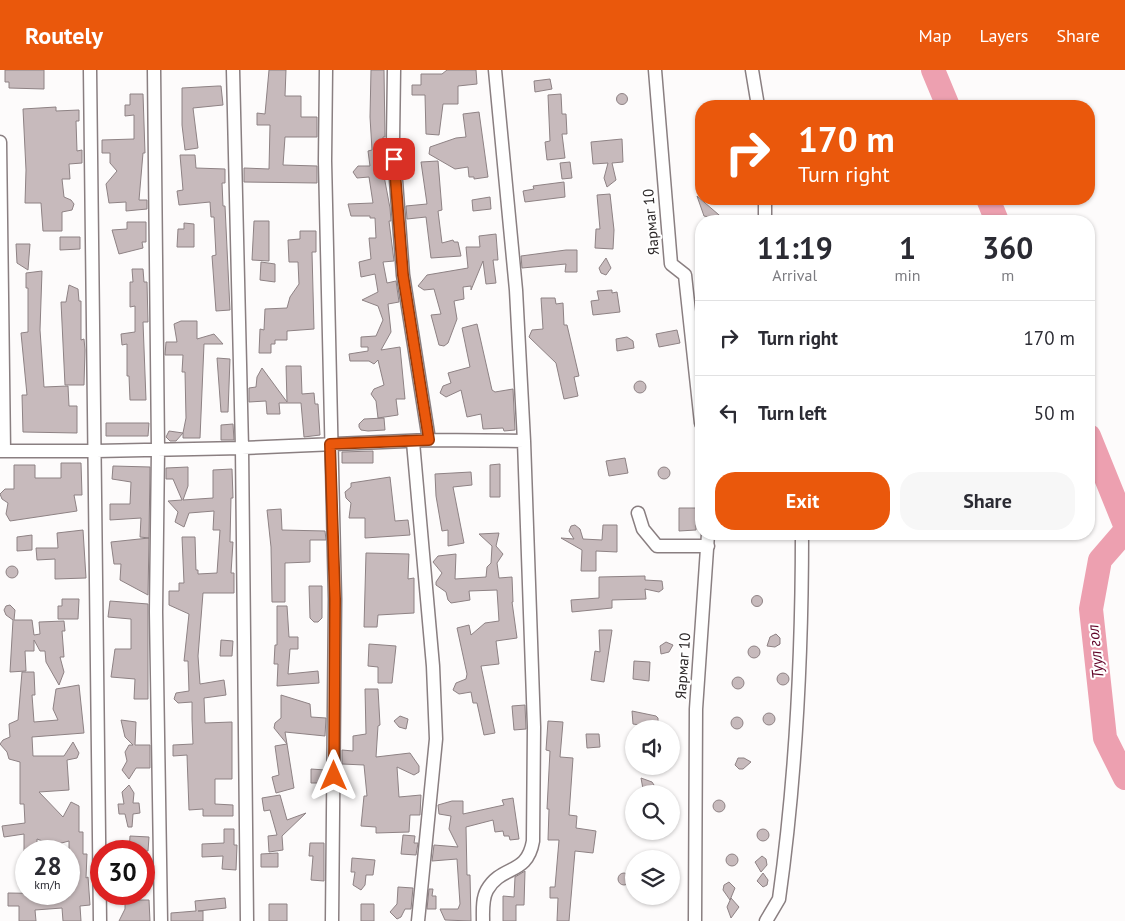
<!DOCTYPE html>
<html lang="en">
<head>
<meta charset="utf-8">
<style>
	:root { --surface:#fff; --page:#f7f7f7; --text:#2b2b33; --muted:#7c7c81; --line:#e1e1e2; --accent:#ea580c }
	body { margin:0; font-family:"PT Sans",sans-serif; background:var(--page); color:var(--text); height:100vh; display:flex; flex-direction:column; font-size:19px; white-space:nowrap }
	* { box-sizing:border-box; margin:0 }
	p { font-size:16px; color:var(--muted) }
	.icon { flex:none; width:28px; height:28px; fill:none; stroke:currentColor; stroke-width:2; stroke-linecap:round; stroke-linejoin:round }
	.map { position:relative; flex:1; overflow:hidden }
	.panel { position:absolute; left:695px; top:145px; width:400px; height:325px; display:flex; flex-direction:column; background:var(--surface); border-radius:20px; box-shadow:0 1px 4px #0004 }
	.panel>* { flex:none }
	.guide { position:absolute; left:695px; top:30px; width:400px; height:105px; border-radius:20px; box-shadow:0 1px 4px #0004; background:#ea580c; color:#fff; overflow:hidden }
	.fabs { position:absolute; left:625px; top:650px; display:grid; gap:10px }
	.fabs a { display:grid; place-items:center; width:55px; height:55px; border-radius:50%; background:var(--surface); box-shadow:0 1px 4px #0004; font-size:25px }
	.speed { position:absolute; left:15px; top:770px; display:flex; gap:10px; font-size:25px; font-weight:700; text-align:center }
	.speed>* { display:grid; place-content:center; width:65px; height:65px; border-radius:50%; background:var(--surface); box-shadow:0 1px 4px #0004; line-height:1 }
	.speed small { font-size:12px; font-weight:400 }
	.speed .limit { border:8px solid #d22; background:#fff; color:#111 }
	.pin { position:absolute; display:grid; place-items:center; width:42px; height:42px; color:#fff; margin:-21px; border-radius:10px; box-shadow:0 2px 8px #0006 }
	.me { position:absolute; width:55px; margin:-28px; rotate:0deg; stroke-linejoin:round; filter:drop-shadow(0 0 4px #0008) }
	.turn { display:flex; align-items:center; gap:18px; height:105px; padding:0 20px; font-size:22px }
	.turn .icon { width:65px; height:65px; stroke-width:2.5 }
	.turn b { display:block; font-size:35px; line-height:42px }
	.eta { display:flex; justify-content:space-evenly; align-items:center; height:85px; text-align:center }
	.eta b { font-size:30px; font-weight:600; line-height:35px }
	.action { display:flex; gap:10px; margin-top:auto; padding:10px 20px }
	.action a { flex:1; height:58px; border-radius:20px; background:var(--accent); color:#fff; font-size:20px; font-weight:600; line-height:58px; text-align:center }
	.action a+a { background:var(--page); color:var(--text) }
	ul { padding:0; list-style:none }
	li { display:flex; align-items:center; gap:15px; height:75px; padding:0 20px; border-top:1px solid var(--line) }
	li div { flex:1 }
	li b { display:block; font-size:19px }
	li em { font-style:normal }
	header { display:flex; align-items:center; gap:30px; box-sizing:border-box; height:70px; padding:0 25px; background:var(--accent); color:#fff }
	header strong { font-size:24px }
	nav { display:flex; gap:28px; margin-inline-start:auto; font-size:18px }
	.map>svg:first-child { display:block }
	.lines { fill:none; stroke-linecap:round; stroke-linejoin:round }
	.river { stroke:#eda0b0; stroke-width:24 }
	.building { fill:#c7babc; stroke:#8e8284 }
	.minor-casing { stroke:#8a7f81; stroke-width:15 }
	.minor { stroke:#fff; stroke-width:12 }
	.route-casing { stroke:#983908; stroke-width:12 }
	.route { stroke:#ea580c; stroke-width:9 }
	.labels { text-anchor:middle; stroke-width:4; stroke-linejoin:round; paint-order:stroke }
	.street-label { font-size:15px; fill:#2b2627; stroke:#fff }
	.water-label { font-size:16px; font-style:italic; fill:#620529; stroke:#fff }
</style>
</head>
<body>
<header>
<strong>Routely</strong>
<nav><a>Map</a><a>Layers</a><a>Share</a></nav>
</header>
<div class="map">
<svg width="1125" height="851" viewBox="0 0 1125 851">
	<rect width="100%" height="100%" fill="#fdfbfb"/>
	<g class="lines">
		<path class="river" d="M933,0L948,36
			M988,129L997,151
			M1089,366L1125,455
			M1125,461L1100,490L1091,539L1105,668L1125,708"/>
	</g>
	<path class="building" d="M5,0H44V19L9,18V12H5Z
		M269,0H286L285,26H301V47H317V67H285L283,95L317,96V113L244,112V98L269,99L270,55H257V43L265,44Z
		M371,0H384L385,67H383L387,106H384L390,138L391,151H389L394,191L383,192L387,213L396,211L399,232L388,234L391,262L381,280L400,277L405,329H396L398,345L378,348L376,331L371,324L374,319L384,315L378,290L374,294L369,291H350L349,284L368,281V277H361V267L376,266L383,250L378,236L362,230L378,222L375,204L361,207L359,192L371,189L369,168H376L375,148H370V146H351L348,134L373,133L369,107L357,108L353,102L358,96H370L368,81L372,80L370,47Z
		M447,0H476L477,14L458,16V34H443L439,65L426,64L425,25H412V15H421V4H442Z
		M550,9L552,19L535,22L534,11Z
		M218,16H221L223,35L193,38L198,78L185,80L182,55V18Z
		M616.5 29a5.5 5.5 0 1 1 11 0a5.5 5.5 0 1 1-11 0Z
		M130,24H143L145,83H143L139,130H147V139L126,141V132L109,133L106,114L117,101L110,93V83H102V70L134,69V45L125,46V35H130Z
		M561,24L562,44H566L567,64H562L565,88L547,90L545,72L550,71L548,25Z
		M56,37V41L79,40V51H76L77,81L82,80V93L69,94L70,109H62L64,127L71,130L74,134L72,140L62,142V161H43L41,133H25L26,100L23,39Z
		M479,42L488,107L474,109V107H469L468,97L455,99L429,84L430,77L456,68L466,67L463,44Z
		M622,69L623,92L612,93L616,110L607,117L604,108L608,93L593,94L591,72Z
		M180,85H195L196,98L225,99V113H222L223,136H225L230,240L216,241L212,186L216,185L214,147H211L210,132L179,135L177,121L183,120Z
		M438,91L442,140L438,141L442,173L453,170L454,172H458L461,186L431,188L426,147L407,149L406,136L427,134L421,92Z
		M570,92L572,108L562,109L560,93Z
		M564,112L565,127L525,132L523,121L534,119L533,116Z
		M610,124L614,160L613,179L595,178L596,159H600L597,125Z
		M697,126L726,151L704,146Z
		M490,127L491,139L473,141L472,130Z
		M254,151H269V191L252,190Z
		M127,152H146V172H142L143,178L119,184L112,160L127,159Z
		M184,153L194,154V177H177L178,159H184Z
		M300,161H316V182H312L314,259L287,261V270H275V274H271V283H259L260,259L264,260L265,239L287,238L290,227L299,214L298,192H289L288,170L300,169Z
		M496,164L498,190H493L496,213L486,214L483,191L471,220V216L463,217L464,229L454,231L457,249L448,273L444,276L439,275L431,245L441,244L434,219L424,220L418,216L427,205L468,198L466,177H480L479,166Z
		M60,167H80V179L60,180Z
		M16,174H30L28,200L17,193Z
		M566,180H577V202H565L566,194L522,198L521,186Z
		M606,188L611,198L606,205L601,203L599,198Z
		M261,192L275,194V212L260,210Z
		M132,199H143L144,212H147L148,252H143L146,330H130L129,306H127V274L122,275L121,264L135,262V236L130,237V212H133Z
		M42,201L40,260L44,317L68,316L69,336H77V363L23,362L22,325H27L21,263L28,262V218H26V203Z
		M69,215L78,219L79,231H81V270L84,269L85,280L84,315H65L61,232H66Z
		M612,220V223L617,222L620,242L593,245L591,231L599,230L597,221Z
		M541,228H555L556,234L563,233L564,255H567L579,306L574,307L578,326L564,329L556,293L529,267L532,260L543,259Z
		M181,251H197V269L214,264L223,274H204L200,368H183V363L176,371H170L166,367L169,361L183,363L186,348L185,302H182L183,285H165L166,272H177L174,254Z
		M477,254L492,320L495,322L513,319L515,360L504,361L503,358L483,359L481,344L467,347L461,320L446,327L440,323L443,316L451,313L448,303L470,297L462,258Z
		M677,260L680,273L659,277L656,264Z
		M627,267L633,271L634,278L617,281L616,269Z
		M217,288L230,289L228,342H221Z
		M286,296H301L302,324L314,323L315,334H318L320,365L304,367L301,333H279L280,344H267L266,331L249,332V318L256,317L257,307L262,298L287,332Z
		M634 317a6 6 0 1 1 12 0a6 6 0 1 1-12 0Z
		M384,348L385,360L368,361L361,360L359,357V354L364,349Z
		M106,353H149L148,366H106Z
		M233,354L234,370H221V355Z
		M373,381V393H342V382Z
		M625,388L628,403L609,406L606,391Z
		M61,393H81L82,425H74L77,441L10,451L6,444L8,433L2,429L0,424L5,419H14V395H35V408H61Z
		M500,394V427H490V395Z
		M113,396L150,397L149,468L140,467L141,448L110,450V434H130L131,412L112,409Z
		M658 403a6 6 0 1 1 12 0a6 6 0 1 1-12 0Z
		M188,397V416L183,430L213,428V400L232,399L233,428H231L230,472H233L231,503H234V523H203L198,586L200,614L224,610L226,625L204,628L205,653L232,652V709H215V734L233,735V746H203V739L189,740L187,685L173,686V675L193,674L192,649V632L178,633L174,629L176,623L189,621L188,591H184L189,544L169,535V521H179V513H184L182,467H195L196,500H198V504L217,503L220,460H213L214,441L189,443L184,457L175,452L178,442L168,431L182,430L173,409H166V398Z
		M471,402L472,415L453,417L464,473L448,476V460L442,461L436,426L435,404Z
		M390,407L395,451L408,450L410,465L365,468V448H349L351,433L346,428L345,422L351,417V413Z
		M679,438H696V460L679,461Z
		M281,439L282,460L325,461L326,470H310V492L285,493V532H272L271,477L267,440Z
		M575,455L580,459L583,469L602,470L603,455H617V482L596,481V501H581L582,480L561,468L574,469L569,461L571,456Z
		M83,460L86,508L55,509V489L37,490L36,478H58L57,463Z
		M499,463L496,476L503,484L497,493L499,508L512,507L513,532H512L517,568L496,571L499,594L481,596L495,663L484,665L477,633H473L471,622L459,624L453,620L456,613L466,609L467,604L457,558L469,555L471,565L485,553L499,551L497,520L469,521L470,530L451,533L448,530L446,522L436,515V512L442,503L433,492L438,486L456,484L455,509L486,507L487,497L491,493L492,476L479,464Z
		M32,465V480L17,481V467Z
		M149,468L148,525L120,510L121,494H114L111,472Z
		M366,483L409,484L408,509L414,508V543L378,545L377,557H364Z
		M6 502a6 6 0 1 1 12 0a6 6 0 1 1-12 0Z
		M645,506V510L662,511L663,519L659,522L645,519L646,529L612,530V538L572,542L571,530L599,528V507Z
		M309,516H322V548L318,552H314L310,548Z
		M751.5 531a5.5 5.5 0 1 1 11 0a5.5 5.5 0 1 1-11 0Z
		M62,529H79L78,549H58V536H62Z
		M110,531L148,534V629H134L135,609L111,607L115,579H131V549L108,547Z
		M10,535L15,540L14,550H32L34,565L40,564L39,552L64,551L65,561H62L64,587H60L64,602L59,615L46,592L45,581H40L34,570V581H25L26,601L10,602L13,550L6,545L4,540L6,536Z
		M277,536H287L289,567H298V579H290L288,604L318,601L319,613L277,616L278,594H274L275,575H277Z
		M599,560H612L604,612L591,610L595,581L600,582Z
		M776,564L780,568V574L775,577L767,576L770,567Z
		M221,570L233,571L232,586H220Z
		M666,572L673,575L669,582L661,584L660,576Z
		M369,574L396,576L392,613H378V597L368,596Z
		M748 582a6 6 0 1 1 12 0a6 6 0 1 1-12 0Z
		M634,591L650,592L649,611L633,609Z
		M22,602H34L35,625H32L34,652L58,650L53,639L56,619L79,615L84,663L32,667L33,686H64L73,672L79,683L77,688L67,690L69,720L39,722L63,747L71,732L79,736V762H83V784H87L86,808L88,807L90,835L80,836L81,851H63L62,838L35,840L36,851H19V836H8V823L69,824V771L54,775L37,769V781H24V764L4,767L2,756L25,753L24,734H20V692L9,689L7,682L0,674L3,670L10,667L9,654L18,650Z
		M777 609a6 6 0 1 1 12 0a6 6 0 1 1-12 0Z
		M732 613a6 6 0 1 1 12 0a6 6 0 1 1-12 0Z
		M365,619H378L380,655L378,656L376,687L410,683L419,696V702L414,705L397,697L399,727L421,725L420,745H410L409,762L376,763V757L361,756L364,726H367L364,695L342,694V680L353,681V666L366,664Z
		M281,625L310,634L311,647L326,648L325,666L285,662L287,674L274,658L275,653L281,648Z
		M525,635L526,659L514,660L512,636Z
		M632,641L656,646L658,648V654L653,657L633,654Z
		M763 649a6 6 0 1 1 12 0a6 6 0 1 1-12 0Z
		M400,646L408,649L406,659L399,657L394,651Z
		M731 653a6 6 0 1 1 12 0a6 6 0 1 1-12 0Z
		M121,650L136,652L135,675H150V698H136L129,709L122,700L127,691L125,682L129,675H133L125,667Z
		M548,651L563,652L560,687L573,688L569,745L577,746L576,758L596,761L593,783L575,781L569,851H557L558,828H550V817H555L559,770H548L549,739H547L550,681L546,680Z
		M586,664H599L600,677L587,678Z
		M287,674L294,718L276,723L272,707L279,705L275,676Z
		M738,688H744L751,692L743,699H739L735,695Z
		M311,699L325,700V713H311Z
		M641,708L652,712L654,715L652,721L646,722L643,719Z
		M129,715L134,723L133,733H139L140,743L133,744L132,757H128L125,744H119L118,734H124L122,722Z
		M280,725L287,750L306,743L282,766L283,780L269,782L268,766L277,765L270,740L264,741L262,728Z
		M513,728L519,769L510,770L509,766H504L503,761L495,762L493,750L466,757L467,805H470L471,851L445,850L440,839H458L460,834L457,789L432,791L434,775L458,777L449,759L451,746L439,744L438,735L452,731H463V744L504,735L502,730Z
		M713 736a6 6 0 1 1 12 0a6 6 0 1 1-12 0Z
		M757 765a6 6 0 1 1 12 0a6 6 0 1 1-12 0Z
		M224,759H234V775H237L236,800L222,799L223,786L202,787V774L224,773Z
		M403,765L415,766L414,773H418L416,785L401,784Z
		M130,766L149,767L148,781H129Z
		M310,773H324V811L311,810L313,786H309Z
		M278,783V797H261V784Z
		M726 790a6 6 0 1 1 12 0a6 6 0 1 1-12 0Z
		M762,786L766,789L767,795L761,802L755,792Z
		M352,788L375,790L373,805H366L365,815L361,820L353,815L355,802H351Z
		M525,801L524,835H516V851H503V826L514,827L515,807Z
		M618 809a6 6 0 1 1 12 0a6 6 0 1 1-12 0Z
		M763,803L768,810L767,815L763,817L757,811Z
		M729,812L735,818L730,830L723,820L724,815Z
		M398,817L413,818L411,839H405L401,847L397,849L390,842L397,834Z
		M429,819H433L432,826H436V839H427Z
		M225,828L226,838L198,841H203V851H171V843L196,841L195,831Z
		M731,828L739,837L731,848L727,837Z
		M125,830H149L150,851H119L125,839Z
		M269,834H287V851H269Z
		M361,834H374V851H361Z"/>
	<g class="lines">
		<g class="minor-casing">
			<path id="minor" d="M90,0L100,851
				M154,0L158,379L156,542L161,851
				M233,0L242,378L247,851
				M326,0L325,91L335,529L332,851
				M394,0L393,70L403,205L429,370
				M655,0L671,194L685,205L701,353
				M752,0L758,36
				M0,72L4,381
				M765,129V151
				M413,372L433,596L436,669L418,851
				M0,381H96L242,378L429,370L524,371
				M638,443L643,459L657,476H708
				M483,851C483,841 482,829 487,820C502,794 527,806 533,771L534,657L524,371L516,220L495,0
				M695,851L696,639L708,464
				M766,851L779,829C796,708 802,586 802,464"/>
		</g>
		<use href="#minor" class="minor"/>
	</g>
	<g class="lines">
		<g class="route-casing">
			<path id="route" d="M334,706L335,529L330,374L429,370L403,205L394,89"/>
		</g>
		<use href="#route" class="route"/>
	</g>
	<g class="labels">
		<g class="street-label">
			<text transform="translate(651 152) rotate(-95)" y="5">Яармаг 10</text>
			<text transform="translate(683 596) rotate(-86)" y="5">Яармаг 10</text>
		</g>
		<g class="water-label">
			<text transform="translate(1095 582) rotate(-96)" y="6">Туул гол</text>
		</g>
	</g>
</svg>
<div class="fabs">
<a><svg class="icon" aria-label="sound" viewBox="0 0 24 24"><path d="M4 9h4l5-4v14l-5-4H4zM17 9q2 3 0 6"/></svg></a>
<a><svg class="icon" aria-label="search" viewBox="0 0 24 24"><circle cx="10" cy="10" r="6"/><path d="M15 15l6 6"/></svg></a>
<a><svg class="icon" aria-label="layers" viewBox="0 0 24 24"><path d="M12 4l9 5-9 5-9-5zM3 14l9 5 9-5"/></svg></a>
</div>
<div class="speed"><div>28<small>km/h</small></div><div class="limit">30</div></div>
<div class="pin" style="left:394px;top:89px;background:#d93025"><svg class="icon" aria-label="arrive" viewBox="0 0 24 24"><path d="M6 21V4h12l-3 4 3 4H6"/></svg></div>
<svg class="me" style="left:334px;top:706px" viewBox="-20 -20 40 40"><path d="M0-17L14 15 0 8-14 15z" fill="#ea580c" stroke="#fff" stroke-width="4"/></svg>
<div class="guide">
<div class="turn"><svg class="icon" aria-label="right" viewBox="0 0 24 24"><path d="M7 20v-9h11M14 6l5 5-5 5"/></svg><div><b>170 m</b>Turn right</div></div>
</div>
<section class="panel">
<div class="eta">
<div><b>11:19</b><p>Arrival</p></div>
<div><b>1</b><p>min</p></div>
<div><b>360</b><p>m</p></div>
</div>
<ul>
<li><svg class="icon" aria-label="right" viewBox="0 0 24 24"><path d="M7 20v-9h11M14 6l5 5-5 5"/></svg><div><b>Turn right</b></div><em>170 m</em></li>
<li><svg class="icon" aria-label="left" viewBox="0 0 24 24"><path d="M17 20v-9H6M10 6l-5 5 5 5"/></svg><div><b>Turn left</b></div><em>50 m</em></li>
</ul>
<div class="action"><a>Exit</a><a>Share</a></div>
</section>
</div>
</body>
</html>
